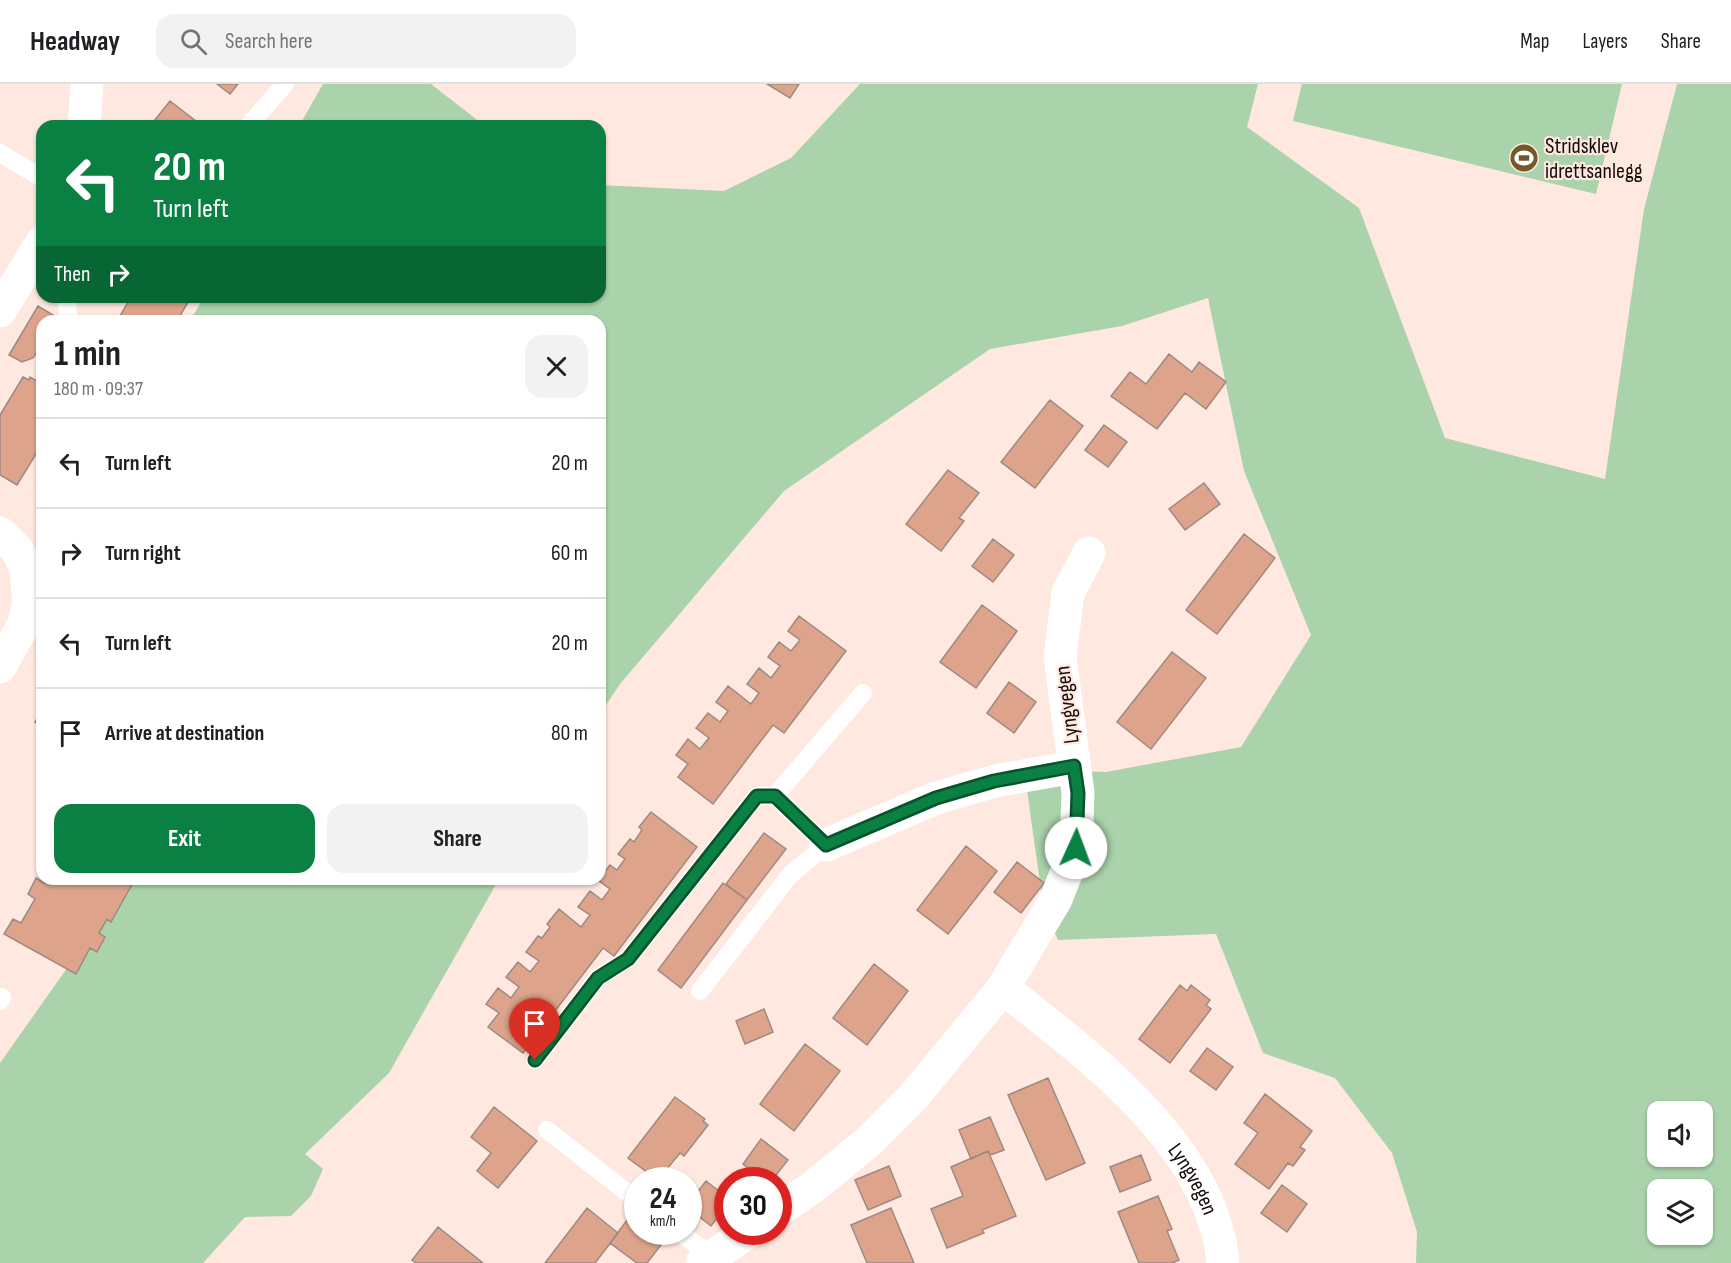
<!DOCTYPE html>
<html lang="en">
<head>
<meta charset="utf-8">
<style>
	:root { --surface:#fff; --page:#f2f2f2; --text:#202124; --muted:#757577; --line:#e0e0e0; --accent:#0b8043 }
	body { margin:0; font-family:"Sofia Sans Condensed",sans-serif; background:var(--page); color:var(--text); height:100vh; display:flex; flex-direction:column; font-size:22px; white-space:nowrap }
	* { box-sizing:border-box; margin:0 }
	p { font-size:20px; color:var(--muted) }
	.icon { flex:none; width:33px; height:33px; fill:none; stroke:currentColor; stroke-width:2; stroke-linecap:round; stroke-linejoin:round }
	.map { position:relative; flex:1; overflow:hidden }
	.drawer { position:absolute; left:36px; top:231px; width:570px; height:570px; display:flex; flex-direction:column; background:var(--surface); border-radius:18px; box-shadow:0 2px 4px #0004 }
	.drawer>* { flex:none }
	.banner { position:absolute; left:36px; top:36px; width:570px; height:183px; border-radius:18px; box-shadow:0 2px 4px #0004; background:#0b8043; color:#fff; overflow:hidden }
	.buttons { position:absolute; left:1647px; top:1017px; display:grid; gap:12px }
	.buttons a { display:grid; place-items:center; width:66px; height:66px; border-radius:12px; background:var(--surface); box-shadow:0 2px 4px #0004; font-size:30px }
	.speed { position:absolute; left:624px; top:1083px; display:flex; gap:12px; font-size:30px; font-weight:700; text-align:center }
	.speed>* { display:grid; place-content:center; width:78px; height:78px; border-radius:50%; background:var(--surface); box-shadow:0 2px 4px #0004; line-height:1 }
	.speed small { font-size:15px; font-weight:400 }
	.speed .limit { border:9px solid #d22; background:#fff; color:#111 }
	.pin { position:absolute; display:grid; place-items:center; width:51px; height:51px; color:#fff; margin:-62px -26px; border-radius:50% 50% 50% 0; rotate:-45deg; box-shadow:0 0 6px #0007 }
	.pin .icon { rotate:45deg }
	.me { position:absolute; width:66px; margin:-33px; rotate:2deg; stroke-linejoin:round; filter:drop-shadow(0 0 4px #0008) }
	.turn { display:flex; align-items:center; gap:21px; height:126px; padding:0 18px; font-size:27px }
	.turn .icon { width:78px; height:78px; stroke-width:2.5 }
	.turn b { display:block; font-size:42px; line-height:51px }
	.then { display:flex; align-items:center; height:57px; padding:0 18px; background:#0003; gap:12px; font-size:22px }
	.round { display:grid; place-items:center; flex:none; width:63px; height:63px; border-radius:18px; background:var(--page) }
	.head { display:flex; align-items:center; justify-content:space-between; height:102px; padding:0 18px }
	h1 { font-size:36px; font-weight:700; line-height:45px }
	.action { display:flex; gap:12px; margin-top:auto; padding:12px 18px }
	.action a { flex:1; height:69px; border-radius:18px; background:var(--accent); color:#fff; font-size:24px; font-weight:700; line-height:69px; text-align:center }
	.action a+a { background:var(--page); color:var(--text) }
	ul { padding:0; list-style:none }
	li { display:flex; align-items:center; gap:18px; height:90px; padding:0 18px; border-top:2px solid var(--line) }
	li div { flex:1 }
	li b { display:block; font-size:22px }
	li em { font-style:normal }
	header { display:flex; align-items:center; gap:36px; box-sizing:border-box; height:84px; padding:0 30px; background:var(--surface); border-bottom:2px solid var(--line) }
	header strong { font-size:28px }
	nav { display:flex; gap:33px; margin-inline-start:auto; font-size:21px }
	.search { width:420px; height:54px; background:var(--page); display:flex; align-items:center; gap:15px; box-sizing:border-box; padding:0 21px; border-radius:18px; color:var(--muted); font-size:22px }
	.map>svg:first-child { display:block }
	.green { fill:#aad3ab; fill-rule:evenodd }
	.building { fill:#dda48b; stroke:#9e8981; stroke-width:1.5 }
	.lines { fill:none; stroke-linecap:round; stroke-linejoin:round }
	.lane { stroke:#fff; stroke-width:18 }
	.street { stroke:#fff; stroke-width:33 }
	.route-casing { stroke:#07532c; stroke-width:15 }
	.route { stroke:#0b8043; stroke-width:10 }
	.labels { text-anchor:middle; stroke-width:4.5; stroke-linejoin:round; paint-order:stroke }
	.poi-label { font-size:22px; fill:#120b08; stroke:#ffe8df; text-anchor:start }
	.street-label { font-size:22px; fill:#120b08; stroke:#ffe8df }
</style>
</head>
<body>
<header>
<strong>Headway</strong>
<div class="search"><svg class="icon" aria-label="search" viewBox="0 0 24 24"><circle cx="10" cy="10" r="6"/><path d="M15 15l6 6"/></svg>Search here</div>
<nav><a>Map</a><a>Layers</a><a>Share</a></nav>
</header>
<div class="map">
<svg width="1731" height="1179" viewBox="0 0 1731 1179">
	<rect width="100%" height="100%" fill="#ffe8df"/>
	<path class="green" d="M323,0H431L485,42H299Z
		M860,0H1258L1247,43L1359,124L1445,354L1605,395L1644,125L1677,0H1731V1179H1416L1417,1148L1392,1069L1335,994L1263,969L1216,850L1058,856L1043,820L1024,685L1106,688L1241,663L1311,551L1244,387L1208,214L1122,242L990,265L784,407L620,600L600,630V237H190L204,213H600V101L724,107L791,74ZM1658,1028H1702V1072H1658ZM1658,1106H1702V1150H1658Z
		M1302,0H1622L1596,110L1293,37Z
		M130,795H499L389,989L305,1070L323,1085L311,1112L291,1132L245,1133L203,1179H0V979Z"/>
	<path class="building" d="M217,0H238L230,10Z
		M767,0H799L790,14Z
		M170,17L197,38L194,42H150Z
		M131,213H191L177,237H117Z
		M38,222L58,234L56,237H42V260L33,274L22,278L9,271Z
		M1169,270L1192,288L1199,278L1226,298L1206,325L1185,309L1157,345L1111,312L1130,288L1146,300Z
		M23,293L29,296L30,293L42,300V360L17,401L0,391V331Z
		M1050,316L1083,342L1035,404L1001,378Z
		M1104,341L1127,358L1108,383L1085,366Z
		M948,386L979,409L959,434L964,437L941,467L906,440Z
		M1204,399L1220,420L1185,446L1169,425Z
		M1244,450L1275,474L1217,550L1186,526Z
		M993,455L1014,471L993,498L972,482Z
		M982,521L1017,547L976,604L940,578Z
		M799,532L846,567L784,649L773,641L713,720L678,693L688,680L676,671L688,655L700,665L709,654L696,644L708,629L720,638L728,627L716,618L728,602L751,620L759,609L747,600L759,584L771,594L780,582L768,573L779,558L791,567L800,556L788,547Z
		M1172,568L1206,594L1151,665L1117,638Z
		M1009,598L1036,618L1014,649L987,629Z
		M42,626V642L35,638Z
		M651,728L697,763L614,872L603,864L523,969L488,943L499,929L486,920L498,904L511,914L519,903L506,893L518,878L530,888L539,877L526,868L538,852L542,854L550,843L547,840L559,825L581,843L590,831L578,823L590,807L602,816L610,805L598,796L610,781L617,786L625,775L618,770L630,755L634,758L642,746L639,743Z
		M764,749L786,765L747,816L726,800Z
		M966,762L997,787L948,850L917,826Z
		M1017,778L1044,799L1021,829L994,808Z
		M36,794L44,799L46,795H135L111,838L107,835L99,849L105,853L97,868L90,864L76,890L4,850L13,835L21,839L35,815L28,810Z
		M723,799L747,816L681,904L658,886Z
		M874,880L908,907L867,961L833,934Z
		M1180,901L1187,907L1191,901L1210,916L1206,921L1211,925L1170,979L1139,955Z
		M764,925L773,948L745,960L736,937Z
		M805,960L840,987L794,1047L760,1020Z
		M1207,964L1233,983L1216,1006L1190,987Z
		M1048,994L1085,1079L1046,1096L1008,1011Z
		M1265,1010L1312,1047L1300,1063L1305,1066L1293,1082L1288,1079L1269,1105L1235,1080L1258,1049L1244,1039Z
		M675,1013L705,1035L703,1037L708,1041L684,1072L680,1069L658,1096L628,1074Z
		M494,1023L537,1057L498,1104L477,1087L491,1069L471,1053Z
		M990,1033L1004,1066L990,1071L988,1067L971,1075L959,1046Z
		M761,1055L788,1076L772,1096H765L743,1080Z
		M988,1067L1016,1132L982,1146L984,1149L947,1164L931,1125L963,1112L951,1083Z
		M1141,1071L1151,1096L1120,1108L1110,1083Z
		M889,1082L901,1112L868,1126L855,1096Z
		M706,1097L728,1114V1120L711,1142L688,1124V1120Z
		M1282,1101L1307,1120L1287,1148L1261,1129Z
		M1158,1112L1172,1145L1167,1147L1179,1176L1172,1179H1139L1118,1128Z
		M587,1124L618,1149L595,1179H545Z
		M891,1124L914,1179H867L851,1141Z
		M630,1132L638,1138V1148H651L664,1157L647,1179H637L610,1159Z
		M438,1143L483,1179H416L412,1176Z"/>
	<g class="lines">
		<path class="lane" d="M248,42L285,0
			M0,69L42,94
			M67,213L68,237
			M775,712L863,609
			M0,917L2,913
			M535,976L598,894L628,875L757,712H775L826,761L790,791L700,907
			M547,1046L638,1117
			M679,1148L712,1172"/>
		<g class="street">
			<path d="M84,42L87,0"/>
			<path d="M0,227L42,158"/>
			<path d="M0,449L17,466L25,482L29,518L24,540L0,583"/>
			<path d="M826,761L936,714L995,697L1074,683"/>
			<path id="s1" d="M1003,904C1088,971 1213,1062 1223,1179"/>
			<path d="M778,1127L813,1103L868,1058L914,1012L1003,904L1056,815L1076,764L1078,709L1060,573L1068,509L1089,469"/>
			<path d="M702,1179L749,1148"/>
		</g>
	</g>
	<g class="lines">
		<g class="route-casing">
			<path id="route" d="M535,976L598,894L628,875L757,712H775L826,761L936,714L994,697L1074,682L1078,709L1076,764"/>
		</g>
		<use href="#route" class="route"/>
	</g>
	<defs>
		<g id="stadium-disc" transform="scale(1.5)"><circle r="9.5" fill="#73582a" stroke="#ffe8df"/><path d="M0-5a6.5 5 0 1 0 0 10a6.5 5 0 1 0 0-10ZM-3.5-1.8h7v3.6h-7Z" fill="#fff"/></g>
	</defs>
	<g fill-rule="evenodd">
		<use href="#stadium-disc" x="1524" y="74"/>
	</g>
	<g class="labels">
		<g class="poi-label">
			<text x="1545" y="69">Stridsklev<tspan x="1545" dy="25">idrettsanlegg</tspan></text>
		</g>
		<g class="street-label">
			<text transform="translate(1066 621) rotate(-97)" y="8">Lyngvegen</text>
			<text dy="8" stroke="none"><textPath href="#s1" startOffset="272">Lyngvegen</textPath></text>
		</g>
	</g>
</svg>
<div class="buttons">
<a><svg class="icon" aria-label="sound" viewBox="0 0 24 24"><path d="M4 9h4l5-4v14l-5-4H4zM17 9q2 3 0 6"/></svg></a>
<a><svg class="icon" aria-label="layers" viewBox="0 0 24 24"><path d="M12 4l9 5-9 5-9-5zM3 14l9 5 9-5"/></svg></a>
</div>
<div class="speed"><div>24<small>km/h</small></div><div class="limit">30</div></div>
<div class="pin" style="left:535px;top:976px;background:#d93025"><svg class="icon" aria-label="arrive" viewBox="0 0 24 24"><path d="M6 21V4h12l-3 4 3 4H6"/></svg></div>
<svg class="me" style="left:1076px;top:764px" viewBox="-20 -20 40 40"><circle r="19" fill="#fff"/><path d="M0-13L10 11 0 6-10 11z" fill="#0b8043"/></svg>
<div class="banner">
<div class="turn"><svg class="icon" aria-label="left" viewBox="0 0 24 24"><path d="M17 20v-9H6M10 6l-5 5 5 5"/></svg><div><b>20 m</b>Turn left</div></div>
<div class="then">Then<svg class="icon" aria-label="right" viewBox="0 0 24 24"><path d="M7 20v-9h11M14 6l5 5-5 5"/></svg></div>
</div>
<section class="drawer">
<div class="head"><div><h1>1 min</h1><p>180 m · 09:37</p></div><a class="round"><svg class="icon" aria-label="close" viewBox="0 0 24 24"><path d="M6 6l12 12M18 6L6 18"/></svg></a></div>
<ul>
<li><svg class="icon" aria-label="left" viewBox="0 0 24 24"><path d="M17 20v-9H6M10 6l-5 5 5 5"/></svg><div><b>Turn left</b></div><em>20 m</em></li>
<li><svg class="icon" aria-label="right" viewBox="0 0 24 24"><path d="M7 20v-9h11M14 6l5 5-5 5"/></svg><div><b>Turn right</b></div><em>60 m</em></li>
<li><svg class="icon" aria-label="left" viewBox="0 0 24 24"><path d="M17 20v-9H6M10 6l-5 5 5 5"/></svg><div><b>Turn left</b></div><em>20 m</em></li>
<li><svg class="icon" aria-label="arrive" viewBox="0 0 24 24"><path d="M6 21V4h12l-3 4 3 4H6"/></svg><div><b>Arrive at destination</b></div><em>80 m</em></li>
</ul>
<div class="action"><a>Exit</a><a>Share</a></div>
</section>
</div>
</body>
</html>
